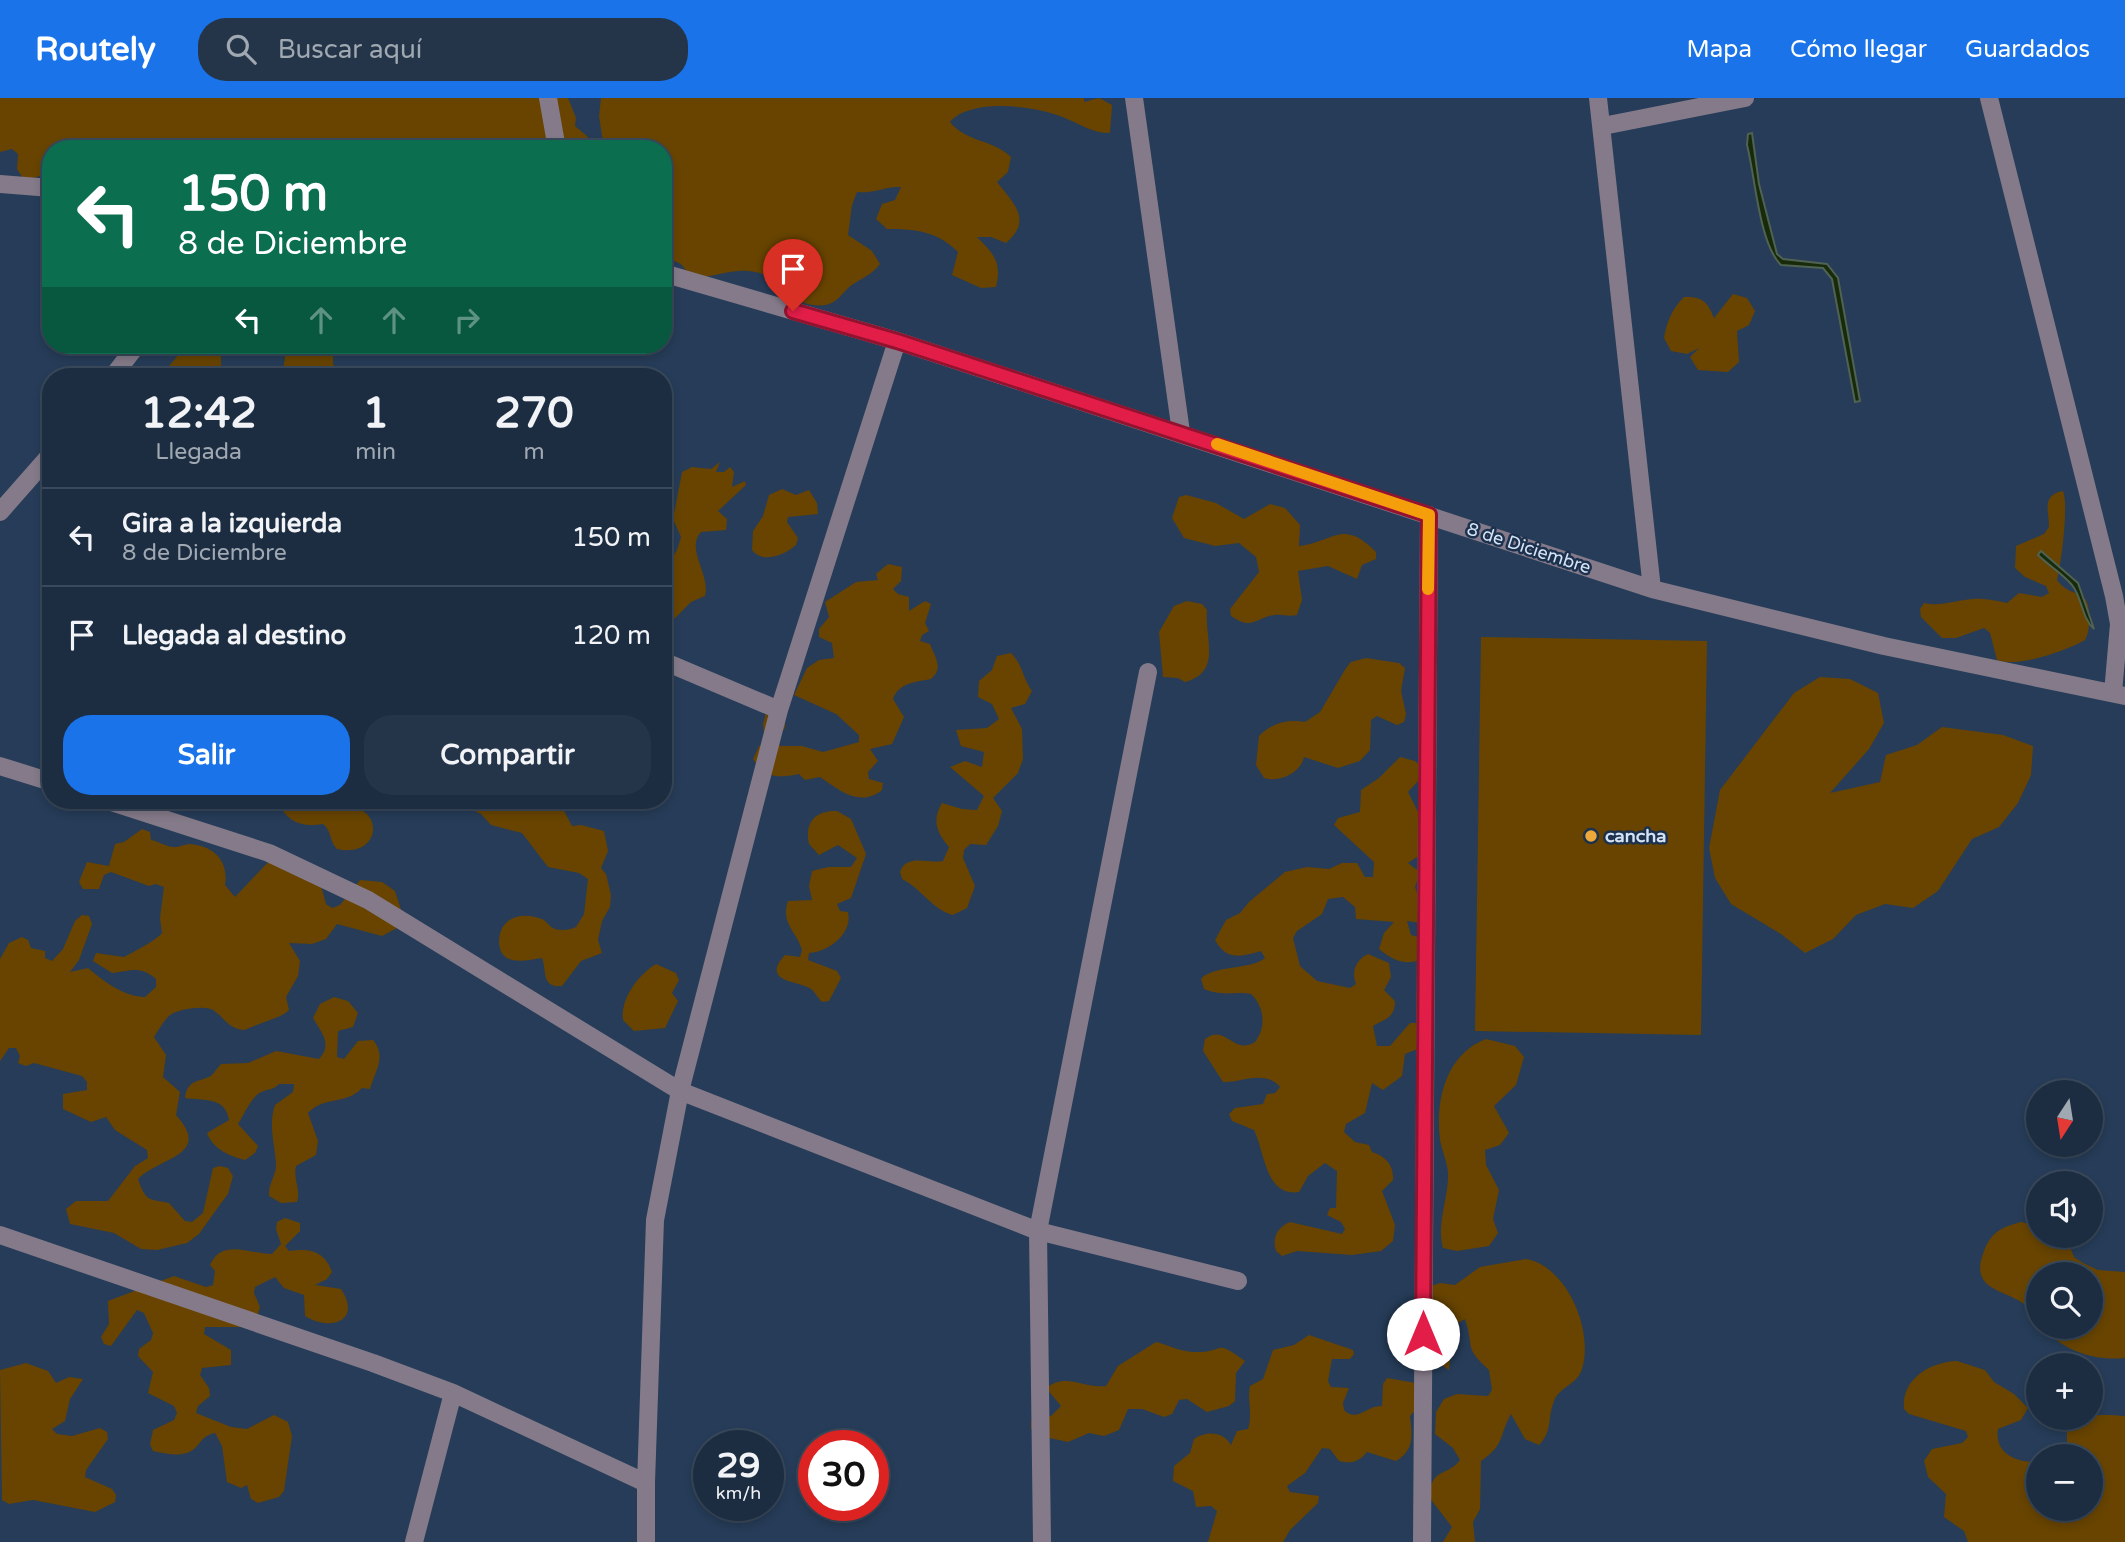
<!DOCTYPE html>
<html lang="es">
<head>
<meta charset="utf-8">
<style>
	:root { --surface:#1c2d42; --page:#253549; --text:#f1f3f6; --muted:#a0a8b2; --line:#3a495b; --accent:#1a73e8 }
	body { margin:0; font-family:"Varela Round",sans-serif; background:var(--page); color:var(--text); height:100vh; display:flex; flex-direction:column; font-size:26px; white-space:nowrap }
	* { box-sizing:border-box; margin:0 }
	p { font-size:23px; color:var(--muted) }
	.icon { flex:none; width:38px; height:38px; fill:none; stroke:currentColor; stroke-width:2; stroke-linecap:round; stroke-linejoin:round }
	.map { position:relative; flex:1; overflow:hidden }
	.drawer { position:absolute; left:42px; top:270px; width:630px; height:441px; display:flex; flex-direction:column; background:var(--surface); border-radius:28px; box-shadow:0 4px 10px #0003,0 0 0 2px var(--line) }
	.drawer>* { flex:none }
	.banner { position:absolute; left:42px; top:42px; width:630px; height:214px; border-radius:28px; box-shadow:0 4px 10px #0003,0 0 0 2px var(--line); background:#0b6e4f; color:#fff; overflow:hidden }
	.needle { width:46px; rotate:192deg }
	.controls { position:absolute; left:2026px; top:982px; display:grid; gap:14px }
	.controls a { display:grid; place-items:center; width:77px; height:77px; border-radius:50%; background:var(--surface); box-shadow:0 4px 10px #0003,0 0 0 2px var(--line); font-size:35px }
	.speed { position:absolute; left:693px; top:1332px; display:flex; gap:14px; font-size:35px; font-weight:700; text-align:center }
	.speed>* { display:grid; place-content:center; width:91px; height:91px; border-radius:50%; background:var(--surface); box-shadow:0 4px 10px #0003,0 0 0 2px var(--line); line-height:1 }
	.speed small { font-size:18px; font-weight:400 }
	.speed .limit { border:10px solid #d22; background:#fff; color:#111 }
	.pin { position:absolute; display:grid; place-items:center; width:60px; height:60px; color:#fff; margin:-72px -30px; border-radius:50% 50% 50% 0; rotate:-45deg; box-shadow:0 0 7px #0007 }
	.pin .icon { rotate:45deg }
	.me { position:absolute; width:77px; margin:-38px; rotate:0deg; stroke-linejoin:round; filter:drop-shadow(0 0 5px #0008) }
	.turn { display:flex; align-items:center; gap:24px; height:147px; padding:0 21px; font-size:32px }
	.turn .icon { width:91px; height:91px; stroke-width:2.5 }
	.turn b { display:block; font-size:49px; line-height:60px }
	.lanes { display:flex; align-items:center; height:66px; padding:0 21px; background:#0003; justify-content:center; gap:35px; direction:ltr }
	.lanes .off { opacity:.35 }
	.eta { display:flex; justify-content:space-evenly; align-items:center; height:119px; text-align:center }
	.eta b { font-size:42px; font-weight:700; line-height:49px }
	.primary-button { display:flex; gap:14px; margin-top:auto; padding:14px 21px }
	.primary-button a { flex:1; height:80px; border-radius:28px; background:var(--accent); color:#fff; font-size:28px; font-weight:700; line-height:80px; text-align:center }
	.primary-button a+a { background:var(--page); color:var(--text) }
	ul { padding:0; list-style:none }
	li { display:flex; align-items:center; gap:21px; height:98px; padding:0 21px; border-top:2px solid var(--line) }
	li div { flex:1 }
	li b { display:block; font-size:26px }
	li em { font-style:normal }
	header { display:flex; align-items:center; gap:42px; box-sizing:border-box; height:98px; padding:0 35px; background:var(--accent); color:#fff }
	header strong { font-size:33px }
	nav { display:flex; gap:38px; margin-inline-start:auto; font-size:24px }
	.search { width:490px; height:63px; background:var(--page); display:flex; align-items:center; gap:18px; box-sizing:border-box; padding:0 24px; border-radius:28px; color:var(--muted); font-size:26px }
	.map>svg:first-child { display:block }
	.green { fill:#684400 }
	.water { fill:#172b0b; stroke:#506251; stroke-width:2 }
	.lines { fill:none; stroke-linecap:round; stroke-linejoin:round }
	.minor { stroke:#847a89; stroke-width:18 }
	.route-casing { stroke:#92132f; stroke-width:18 }
	.route { stroke:#e11d48; stroke-width:12 }
	.slow { stroke:#f59e0b; stroke-width:12 }
	.poi-dot { fill:#eca93a; stroke:#1c314d; stroke-width:2.5 }
	.labels { text-anchor:middle; stroke-width:5; stroke-linejoin:round; paint-order:stroke }
	.street-label { font-size:18px; fill:#d5e3f5; stroke:#1c314d }
	.poi-label { font-size:18px; font-weight:bold; fill:#d5e3f5; stroke:#1c314d; text-anchor:start }
</style>
</head>
<body>
<header>
<strong>Routely</strong>
<div class="search"><svg class="icon" aria-label="search" viewBox="0 0 24 24"><circle cx="10" cy="10" r="6"/><path d="M15 15l6 6"/></svg>Buscar aquí</div>
<nav><a>Mapa</a><a>Cómo llegar</a><a>Guardados</a></nav>
</header>
<div class="map">
<svg width="2125" height="1444" viewBox="0 0 2125 1444">
	<rect width="100%" height="100%" fill="#263c58"/>
	<path class="green" d="M0,0H568L576,20L575,28L587,38L592,51H51V78L45,76L25,83L17,71L18,56L12,51L0,54Z
		M601,0H1084V4L1099,0L1112,7L1110,35C1092,35 1082,27 1065,20C1034,7 971,0 950,24C967,45 993,41 1011,59L1008,74L997,84C1014,106 1033,122 1006,145L991,139H977C994,156 1002,164 996,189L981,190L952,177L958,154C937,133 915,131 887,131L876,121L882,106L895,102L901,89C885,88 874,96 857,94L852,107L848,137L872,153L880,166C872,176 866,178 855,185C847,189 842,198 835,203C823,212 800,206 789,197C777,187 772,177 755,174C733,169 713,181 691,179L681,166L663,158V51H604L599,18Z
		M1733,196L1747,200L1755,213L1749,227L1737,233L1739,264L1728,274L1698,272L1690,259L1699,250L1687,256L1671,253L1664,240C1667,223 1672,211 1684,199C1702,198 1708,204 1714,220Z
		M187,247H228L221,255V278H154L155,273L169,268Z
		M287,247H340L333,251V266L341,278H282Z
		M720,364L716,374H724L730,369L734,374L732,389L745,383L746,387L718,413L727,421L726,432L701,434C685,451 711,477 705,498L691,504L675,520L663,525V475L677,452L681,439L673,421L682,374L692,369L711,371Z
		M782,391L796,397L809,392L817,405L818,416L788,419L787,424L798,440L796,447C785,457 762,466 752,452L753,433L763,418L769,397Z
		M2063,393C2069,406 2061,467 2057,482C2071,502 2091,488 2089,521C2089,529 2089,534 2085,542C2066,553 2017,570 1997,562L1990,535L1984,530L1956,540H1942L1921,519L1920,511L1924,505C1941,509 1955,502 1973,501C1984,500 1997,503 2007,505L2019,495L2042,499L2049,495L2046,488L2025,479L2015,470L2016,448L2044,436L2049,429C2049,413 2041,397 2063,393Z
		M1186,397L1216,405L1244,421L1270,406L1285,410L1300,427L1299,448C1335,444 1342,420 1376,454V461L1362,467L1357,481L1328,468L1298,473L1302,502L1297,517C1288,519 1282,516 1274,517C1255,520 1253,533 1231,518L1230,511L1259,474L1256,459L1239,445L1215,448L1184,440L1172,420L1179,399Z
		M888,466L902,469L901,483L893,491L898,496L909,499V513L925,503L931,506L925,525L929,533L922,537L920,543L930,546C935,559 944,570 931,581C917,584 899,584 893,601L904,619L892,646L870,651L878,663L868,674L869,681L883,685L882,692C860,710 839,692 820,679L805,682L799,676C778,680 767,681 753,661L759,648L765,645L763,626L767,611L785,616V630L776,641L780,648H802L823,654L859,644V637L836,616L794,597L807,570L819,562L834,560L832,545L819,539V531L829,519L825,504L856,484L878,482L876,476Z
		M1187,503L1202,506L1207,512C1204,539 1223,574 1185,584L1178,580L1163,579L1159,534L1174,508Z
		M1481,539L1707,543L1701,937L1475,933Z
		M1011,555C1023,567 1022,579 1032,593L1025,606L1011,610L1022,631L1023,661L1018,675L993,700L1002,713L998,728L986,747L970,746L964,752L963,760L975,788L967,810L953,817C931,811 922,791 902,781L900,774C906,755 929,766 943,763L949,749C936,734 932,722 942,705L962,711L977,712L984,698L950,669L965,663L982,669L984,654L961,648L956,632L987,630L999,621L992,606L978,599L979,583L992,572L997,558Z
		M1366,560L1399,565L1405,570L1401,593L1406,616L1404,624L1397,627L1377,618L1371,622L1370,652L1360,663L1338,670L1304,659C1301,675 1279,685 1264,680L1256,667L1259,638C1271,625 1288,621 1305,624L1320,614L1346,570L1351,564Z
		M1820,579L1850,581L1878,595L1884,625L1869,651L1830,695L1880,684L1886,657L1917,647L1942,629L2003,637L2033,648L2031,677L2018,705L1999,729L1972,741L1938,793L1913,810L1885,806L1856,817L1833,841L1805,855L1781,836L1731,806L1715,780L1709,750L1720,692L1794,595Z
		M1400,659L1415,663L1420,668L1419,682L1408,694L1418,714L1420,757L1408,765L1420,774L1415,789L1417,795L1424,799L1430,826L1407,823L1411,837L1425,841L1421,861C1407,869 1390,861 1379,851L1384,835L1394,824L1356,821L1355,809L1343,799L1328,801L1322,816L1297,833L1293,840L1300,868L1317,883L1350,890L1356,886C1351,873 1356,862 1368,856L1389,865L1391,879L1384,892L1395,903C1395,920 1385,921 1373,928L1377,948H1390L1410,925H1417L1420,950L1405,956L1402,978L1383,992L1372,985L1365,1015L1346,1026L1344,1034L1355,1044L1369,1047L1372,1054C1386,1058 1394,1068 1393,1082L1382,1093L1395,1127L1393,1143L1381,1153L1352,1157L1297,1153L1282,1158L1276,1153C1272,1139 1277,1130 1290,1124L1342,1136L1345,1131L1341,1124L1327,1117L1330,1110H1336L1337,1073L1325,1065L1308,1078L1299,1094C1265,1099 1265,1054 1254,1032L1232,1023L1229,1016L1235,1010L1263,1006L1267,996L1275,995L1280,989C1265,971 1240,985 1223,984L1203,953L1205,941C1226,925 1233,958 1255,944C1266,930 1265,909 1251,896C1234,893 1224,899 1204,891L1201,881C1213,867 1251,872 1265,860L1261,853C1243,858 1227,864 1215,842L1226,822L1240,815L1249,804L1285,774L1307,769L1329,771L1342,765H1357L1365,779H1373L1374,764L1334,727L1338,720L1360,714L1361,692L1379,680Z
		M278,702H340L343,708C386,707 382,761 337,751C329,743 332,733 323,726C301,730 285,723 278,702Z
		M464,702H550L563,711L572,728L581,727L604,733L608,753L601,770L606,776L611,797L610,809L602,823L598,842L602,855L581,863L562,888C541,890 547,873 542,860C527,862 500,870 499,844C499,819 522,813 542,821C548,824 549,829 555,831C563,833 569,832 576,829L584,816L588,781L579,775L548,769L522,735L491,727L481,716L470,711Z
		M837,713L851,721L866,756L851,800L837,806L840,813L848,814C853,837 827,854 809,855L808,862L837,873L841,880L829,903L822,904C818,900 815,894 811,891C801,883 759,885 785,857L800,859L802,852C797,834 780,825 788,803L812,802L809,788L812,773L828,769H851L857,760L838,747L819,757L809,746C804,724 816,712 837,713Z
		M142,731L150,734L151,742C158,743 167,749 173,749C178,750 184,746 190,746C214,748 229,763 225,787L235,799L272,760L320,784L326,806L332,810L340,807L360,782L382,784L395,793L402,815L397,830L382,838L337,826L326,841L312,846L289,845L300,863L298,878L286,899L289,912C282,920 258,925 245,932C228,931 226,921 213,912C205,907 178,911 170,917C164,922 158,933 154,939L166,957L163,979L180,994L176,1017C213,1058 159,1059 138,1081C146,1104 149,1101 169,1105L185,1123L192,1124L203,1115L213,1070L220,1068L228,1070L233,1078L228,1096L219,1108L199,1136L187,1145L157,1152L141,1151L114,1135L70,1126L66,1111L76,1103H108L135,1068L148,1060L147,1052L115,1032L106,1019L91,1024L63,1011V996L87,992V984L82,978L34,965L26,968L18,965L20,958L16,950H9L0,963V861L9,845L22,839L28,842L31,850L45,853V860L52,863L63,851L75,823L82,817L89,818L92,826L79,862L70,874L88,870C103,883 125,899 145,899L156,889V881C140,867 131,873 112,875L93,863L96,855L124,859C132,855 158,841 162,835L160,820L164,789L156,786L149,788L111,774L104,777L99,791H83L79,784L87,764L109,768L115,746L124,744Z
		M656,866L676,875L679,882L672,895L678,903L665,930L634,933L623,922C620,901 639,876 656,866Z
		M334,899L348,903L358,915L353,929L338,933L337,959L344,961L358,943L373,942C387,959 375,973 370,991L362,990C346,1007 324,998 308,1015L318,1043L316,1057L296,1068C293,1081 301,1092 297,1104L281,1105L269,1098C268,1086 276,1078 276,1067C275,1046 268,1027 275,1007L293,994L294,986H279C273,993 266,990 258,996C251,1001 243,1018 238,1026L258,1048L255,1055L245,1062C229,1058 213,1051 207,1035L229,1022C225,998 203,1003 185,1000C187,982 198,984 211,978L221,966L248,965L276,953L319,961C333,946 321,934 313,920L320,906Z
		M1486,941L1515,948L1524,959L1516,987L1494,1008L1509,1035L1500,1047L1485,1052L1486,1067L1499,1092L1493,1121L1498,1135L1489,1148L1457,1153L1443,1150C1436,1125 1449,1100 1448,1074C1447,1063 1442,1053 1440,1042C1435,1002 1446,956 1486,941Z
		M285,1120L300,1125V1133L285,1148L289,1153C309,1150 325,1153 332,1174L327,1181L315,1187L341,1191C362,1223 331,1234 305,1218L304,1197L284,1190L275,1179L255,1189L254,1195L260,1209L256,1222L243,1229H205L204,1236L231,1252V1267L202,1270L200,1277L209,1290L210,1298L198,1308L196,1315L231,1329L247,1331L274,1317L288,1324L292,1338L284,1393L279,1399L258,1405L251,1401L247,1387L241,1390L227,1384L222,1348L215,1335C205,1337 203,1341 197,1348C186,1361 168,1356 153,1353L150,1346L153,1332L174,1322L177,1315L174,1308L148,1295L153,1274L138,1258L139,1251L151,1242L153,1235L144,1215L137,1212L111,1248L104,1246L101,1239L109,1226L108,1203L174,1178L206,1189L213,1187L215,1173L210,1167C222,1140 249,1156 272,1156L281,1146L276,1131L277,1124Z
		M2021,1124L2039,1128V1138H2066L2074,1159L2083,1165L2098,1172L2125,1174V1260C2094,1263 2063,1253 2043,1229L2091,1228V1176H2039V1223C2034,1217 2030,1210 2024,1206C2005,1191 1968,1193 1984,1153C1991,1134 2002,1129 2021,1124Z
		M1526,1161C1567,1168 1594,1233 1582,1271C1577,1287 1560,1288 1554,1303C1547,1320 1553,1333 1539,1347L1525,1341L1511,1316C1499,1337 1505,1347 1481,1363L1480,1411L1473,1424L1475,1444H1443L1452,1429L1429,1399C1432,1368 1446,1380 1460,1362L1453,1350L1435,1336L1436,1314L1444,1301L1457,1296L1488,1298L1492,1292L1489,1272C1463,1248 1475,1252 1465,1221L1453,1228L1449,1272L1436,1263L1426,1190L1440,1185L1455,1187L1480,1169Z
		M1309,1237L1353,1252L1354,1256L1350,1261H1332L1328,1283L1331,1289L1349,1290L1343,1305L1344,1312C1357,1325 1367,1307 1382,1308L1383,1286L1387,1280L1416,1285L1420,1307L1410,1318C1412,1337 1415,1352 1396,1363L1367,1354C1359,1364 1351,1366 1339,1363L1330,1351L1322,1350L1305,1375L1287,1388L1290,1394L1319,1398L1318,1405L1290,1432L1283,1444H1208L1217,1413L1211,1408L1196,1409L1193,1393L1173,1383L1174,1368L1190,1355L1194,1341C1206,1333 1223,1333 1231,1347L1237,1333L1248,1331C1253,1316 1247,1302 1250,1288L1263,1281L1273,1252L1294,1247Z
		M1156,1244C1168,1247 1182,1254 1194,1254C1227,1255 1212,1239 1245,1263L1236,1275L1235,1303L1229,1308L1207,1314L1187,1301L1179,1302L1172,1316L1164,1319L1142,1311H1128L1119,1332L1104,1338L1089,1335L1068,1344L1045,1339L1031,1331V1324L1036,1318H1051L1061,1308L1046,1290C1067,1274 1084,1291 1106,1288L1118,1268Z
		M1957,1263L1985,1272L1994,1284L2014,1296L2028,1310L2021,1322L1998,1331C1994,1356 2017,1365 2039,1364V1410H2091V1358H2067V1333C2078,1313 2105,1317 2125,1318V1444H1968L1964,1433L1944,1419L1946,1396L1928,1379L1924,1363L1932,1351L1962,1345L1968,1339L1966,1333L1909,1316L1904,1311C1901,1281 1930,1264 1957,1263Z
		M26,1265L48,1273L56,1285L69,1279L83,1281L70,1301L65,1323L52,1331L57,1336L72,1338L100,1330L107,1334L108,1341L86,1372L85,1379L112,1391L116,1397L115,1404L95,1414L33,1402L9,1406L2,1402L0,1272Z"/>
	<path class="water" d="M1752,35L1759,86L1777,156L1783,161L1827,166L1838,180L1860,303L1855,304L1832,181L1823,170L1781,167C1759,146 1755,77 1747,47L1748,36Z
		M2041,453L2078,485L2094,531C2081,519 2083,501 2072,487C2062,475 2048,467 2038,457Z"/>
	<g class="lines">
		<path class="minor" d="M548,0L557,51
			M1134,0L1181,334
			M1598,0L1652,491
			M1989,0L2114,498L2119,526L2113,595
			M1603,28L1745,0
			M0,86L51,90
			M663,175L897,243L1652,491L1884,548L2125,598
			M113,278L137,247
			M0,414L51,356
			M663,563L779,612
			M1148,574L1038,1133L1238,1183
			M0,668L51,684
			M105,702L269,755L368,802L680,993L1038,1133L1042,1444
			M0,1137L373,1265L453,1295L646,1385L655,1122L680,993L779,612L897,243
			M414,1444L453,1295
			M646,1444V1385
			M1422,1444L1429,417"/>
	</g>
	<g class="lines">
		<g class="route-casing">
			<path id="route" d="M793,213L897,243L1429,417L1423,1236"/>
		</g>
		<use href="#route" class="route"/>
		<path class="slow" d="M1217,346L1429,417L1428,491"/>
	</g>
	<circle class="poi-dot" cx="1591" cy="738" r="7"/>
	<g class="labels">
		<g class="street-label">
			<text transform="translate(1529 450) rotate(18)" y="6">8 de Diciembre</text>
		</g>
		<g class="poi-label">
			<text x="1605" y="744">cancha</text>
		</g>
	</g>
</svg>
<div class="controls">
<a><svg class="needle" viewBox="-14 -14 28 28"><path d="M0-13l5 13h-10z" fill="#e53935"/><path d="M0 13l5-13h-10z" fill="#a0a8b2"/></svg></a>
<a><svg class="icon" aria-label="sound" viewBox="0 0 24 24"><path d="M4 9h4l5-4v14l-5-4H4zM17 9q2 3 0 6"/></svg></a>
<a><svg class="icon" aria-label="search" viewBox="0 0 24 24"><circle cx="10" cy="10" r="6"/><path d="M15 15l6 6"/></svg></a>
<a>+</a>
<a>−</a>
</div>
<div class="speed"><div>29<small>km/h</small></div><div class="limit">30</div></div>
<div class="pin" style="left:793px;top:213px;background:#d93025"><svg class="icon" aria-label="arrive" viewBox="0 0 24 24"><path d="M6 21V4h12l-3 4 3 4H6"/></svg></div>
<svg class="me" style="left:1423px;top:1236px" viewBox="-20 -20 40 40"><circle r="19" fill="#fff"/><path d="M0-13L10 11 0 6-10 11z" fill="#e11d48"/></svg>
<div class="banner">
<div class="turn"><svg class="icon" aria-label="left" viewBox="0 0 24 24"><path d="M17 20v-9H6M10 6l-5 5 5 5"/></svg><div><b>150 m</b>8 de Diciembre</div></div>
<div class="lanes"><svg class="icon" aria-label="left" viewBox="0 0 24 24"><path d="M17 20v-9H6M10 6l-5 5 5 5"/></svg><svg class="icon off" aria-label="ahead" viewBox="0 0 24 24"><path d="M12 20V5M6 11l6-6 6 6"/></svg><svg class="icon off" aria-label="ahead" viewBox="0 0 24 24"><path d="M12 20V5M6 11l6-6 6 6"/></svg><svg class="icon off" aria-label="right" viewBox="0 0 24 24"><path d="M7 20v-9h11M14 6l5 5-5 5"/></svg></div>
</div>
<section class="drawer">
<div class="eta">
<div><b>12:42</b><p>Llegada</p></div>
<div><b>1</b><p>min</p></div>
<div><b>270</b><p>m</p></div>
</div>
<ul>
<li><svg class="icon" aria-label="left" viewBox="0 0 24 24"><path d="M17 20v-9H6M10 6l-5 5 5 5"/></svg><div><b>Gira a la izquierda</b><p>8 de Diciembre</p></div><em>150 m</em></li>
<li><svg class="icon" aria-label="arrive" viewBox="0 0 24 24"><path d="M6 21V4h12l-3 4 3 4H6"/></svg><div><b>Llegada al destino</b></div><em>120 m</em></li>
</ul>
<div class="primary-button"><a>Salir</a><a>Compartir</a></div>
</section>
</div>
</body>
</html>
